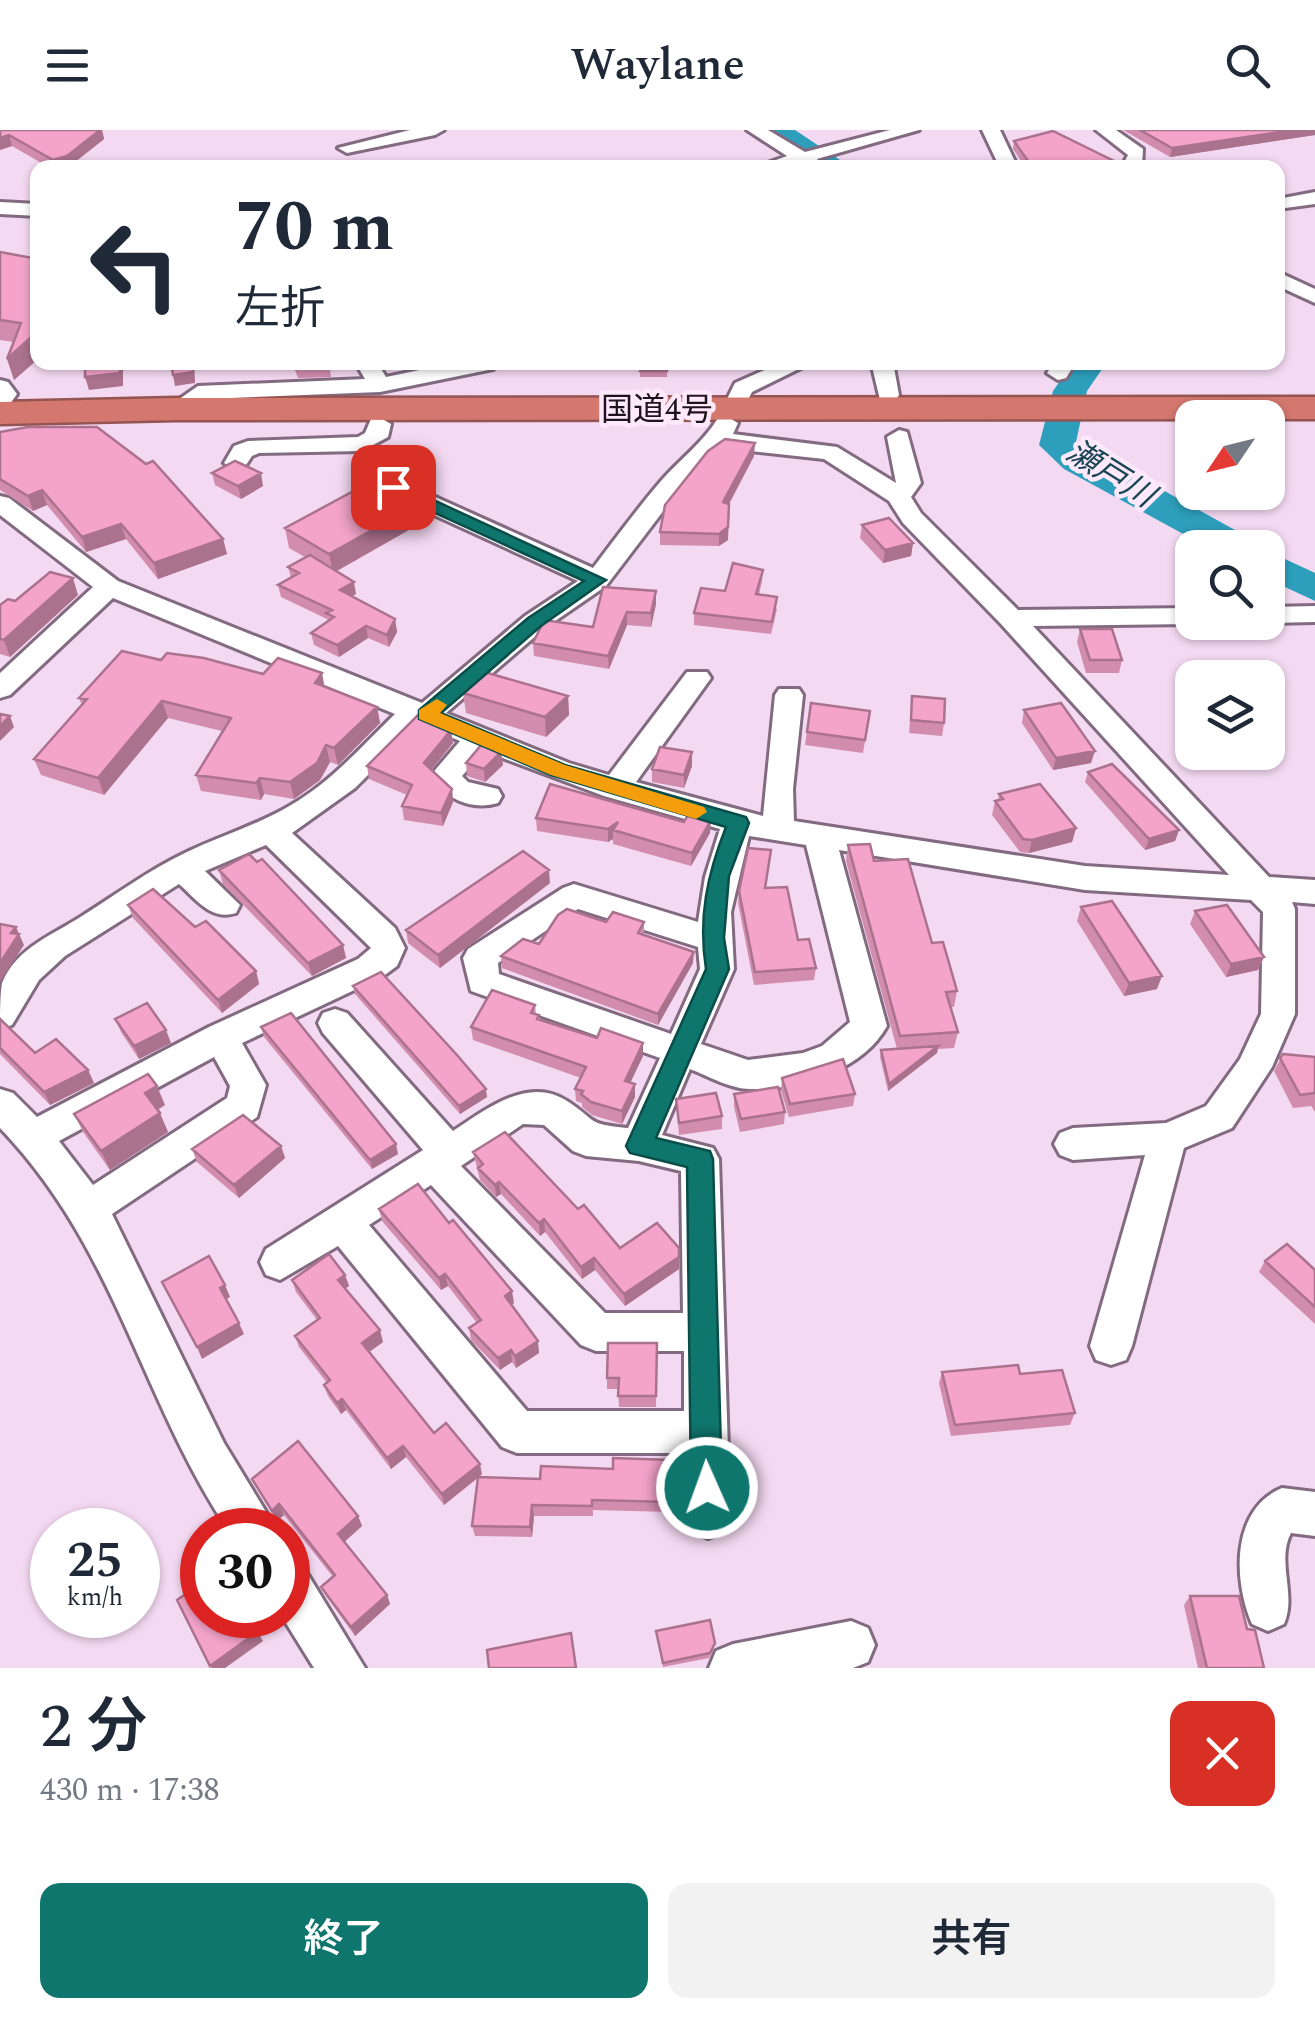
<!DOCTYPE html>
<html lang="ja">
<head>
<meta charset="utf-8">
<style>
	:root { --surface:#fff; --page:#f2f2f3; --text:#1f2937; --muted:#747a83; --accent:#0f766e }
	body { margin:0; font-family:Spectral,"Noto Sans JP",serif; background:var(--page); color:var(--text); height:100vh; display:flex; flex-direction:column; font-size:38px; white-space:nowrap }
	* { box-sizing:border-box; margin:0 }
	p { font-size:32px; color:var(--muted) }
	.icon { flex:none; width:55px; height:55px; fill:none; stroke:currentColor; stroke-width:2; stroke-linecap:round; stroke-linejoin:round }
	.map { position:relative; height:1538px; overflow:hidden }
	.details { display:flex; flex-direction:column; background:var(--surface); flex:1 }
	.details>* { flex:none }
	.top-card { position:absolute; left:30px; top:30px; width:1255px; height:210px; border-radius:20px; box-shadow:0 2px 8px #0004; background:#fff; color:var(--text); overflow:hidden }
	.needle { width:65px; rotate:235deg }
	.tools { position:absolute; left:1175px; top:270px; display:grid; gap:20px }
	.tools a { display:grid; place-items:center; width:110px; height:110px; border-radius:20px; background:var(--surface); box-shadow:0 2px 8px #0004; font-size:50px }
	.speed { position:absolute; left:30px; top:1378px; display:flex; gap:20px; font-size:50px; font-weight:700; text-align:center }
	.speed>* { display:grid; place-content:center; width:130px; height:130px; border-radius:50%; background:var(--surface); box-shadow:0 2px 8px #0004; line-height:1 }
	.speed small { font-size:25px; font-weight:400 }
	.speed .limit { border:15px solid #d22; background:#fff; color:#111 }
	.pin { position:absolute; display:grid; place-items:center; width:85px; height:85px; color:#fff; margin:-42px; border-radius:20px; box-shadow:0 5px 15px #0006 }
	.me { position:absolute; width:110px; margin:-55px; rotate:358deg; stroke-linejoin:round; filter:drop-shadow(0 0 8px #0008) }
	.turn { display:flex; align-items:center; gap:35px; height:210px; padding:0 40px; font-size:45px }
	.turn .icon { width:130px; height:130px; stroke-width:2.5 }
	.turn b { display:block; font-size:70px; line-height:85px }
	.round { display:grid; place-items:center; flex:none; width:105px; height:105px; border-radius:20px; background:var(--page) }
	.headline { display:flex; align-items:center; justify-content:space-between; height:170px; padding:0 40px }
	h1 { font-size:60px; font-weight:600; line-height:75px }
	.cta { display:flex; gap:20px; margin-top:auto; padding:20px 40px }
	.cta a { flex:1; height:115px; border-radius:20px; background:var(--accent); color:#fff; font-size:40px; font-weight:600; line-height:115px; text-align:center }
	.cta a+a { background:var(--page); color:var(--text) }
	header { display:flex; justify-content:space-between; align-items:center; height:130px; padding:0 40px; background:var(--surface); font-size:45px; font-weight:600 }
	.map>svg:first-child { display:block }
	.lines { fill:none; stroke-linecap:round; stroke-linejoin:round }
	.river { fill:#2d9fbc; fill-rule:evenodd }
	.minor-casing { stroke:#826b81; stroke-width:6 }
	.highway-casing { stroke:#945552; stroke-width:5 }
	.minor { fill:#fff; fill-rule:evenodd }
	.highway { fill:#d4786f; fill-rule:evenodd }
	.wall { fill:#d28cae }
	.shaded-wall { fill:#ab728d }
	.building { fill:#f4a3ca; stroke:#ab728d; stroke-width:2.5 }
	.route { fill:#0f766e; stroke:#0a4d48; stroke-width:2.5 }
	.slow { fill:#f59e0b }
	.labels { text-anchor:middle; stroke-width:9; stroke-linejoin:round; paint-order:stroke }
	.far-street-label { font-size:32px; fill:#1d141c; stroke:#fee8fc }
	.far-water-label { font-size:32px; font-style:italic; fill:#184753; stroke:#fee8fc }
</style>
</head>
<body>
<header><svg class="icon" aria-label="menu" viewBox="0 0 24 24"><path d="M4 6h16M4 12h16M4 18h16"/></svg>Waylane<svg class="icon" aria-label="search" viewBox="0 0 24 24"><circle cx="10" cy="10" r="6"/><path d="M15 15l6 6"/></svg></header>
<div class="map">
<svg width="1315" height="1538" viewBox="0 0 1315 1538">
	<rect width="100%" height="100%" fill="#f4d9f2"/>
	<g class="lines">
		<path class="river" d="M763,0H795L852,38H819Z
			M1073,232H1107L1087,261L1076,312L1253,410L1258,418H1209L1064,339L1039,315L1053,261Z
			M1268,421L1315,443V471L1268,449Z"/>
		<g class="minor-casing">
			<path id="minor" d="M410,0H444L435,5L347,23L338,18Z
				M747,0H768L805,22L890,0H919L817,29L821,34L819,38L799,34L754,38L787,26Z
				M982,0H1000L1018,38H1000Z
				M1096,0H1116L1143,19L1142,37L1121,38L1128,25Z
				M568,33H586L595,38H559Z
				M1315,62V74L1278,79V69Z
				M0,72L38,74V86L0,84Z
				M1278,142L1315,159V173L1278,156Z
				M355,232H377L386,247L458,232H504L493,239L380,262L204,269L176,286L165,279L198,256L365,249Z
				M783,232H813L752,262L741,284H725L722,279L735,253Z
				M871,232H893L899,265L896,270H880Z
				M1054,232H1076L1066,248L1058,250L1047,243Z
				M0,250L8,252L17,264L8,277L0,279Z
				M726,286L738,293L733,304L837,317L896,353L887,307L899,300L907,302L921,353L911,367L921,383L1018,480L1192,478V492H1199L1192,494L1033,496L1269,747L1315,750V774L1292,772L1295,779V884L1272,937L1232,998L1184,1018L1132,1216L1126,1230L1111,1235L1096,1230L1090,1216L1145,1025L1073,1030L1060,1025L1054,1014L1060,1003L1073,998L1166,993L1206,976L1240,929L1261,884L1263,782L1251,770L1085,760L839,720L887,896C863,940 797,961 750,959C731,959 708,946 690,939L662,1005L713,1018L719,1029L730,1386L724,1402L708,1408L692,1402L686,1386L685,1323H517L502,1317L338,1116L280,1150L266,1145L260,1132L266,1119L423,1020L323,903L318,893L323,883L335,879L347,883L453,1001C484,981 528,945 567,971C598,991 585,994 628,998L660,928L471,861L463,828L468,819L563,758L574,754L698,792L705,747L720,699L604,666L484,621L462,646L468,652L498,659L502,666L498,673C471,681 444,668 430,646L460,611L419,594L355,658L292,703L395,798L405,818L397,836L382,847L242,913L266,955L257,987L112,1084L224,1313L277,1400H228C139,1266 117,1120 0,998V959L13,963L37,987L209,897L358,829L371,818L266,715L205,741L240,775L236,783C211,791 196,769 179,754L65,826L39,850L12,895L0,899C0,885 0,865 2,853C17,817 53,805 82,786C117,764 149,740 187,722C222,705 258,695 291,675C331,652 362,616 395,584L113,468L10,565L0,568V543L93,457L0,385V366L9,368L118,451L422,573L525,486L578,451L384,362L381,357L384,352H402L593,438C615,409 637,379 661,351C680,329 703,313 718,288ZM724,318L824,329L889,371L903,393L1001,494L1229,745L1085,736L794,691L793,659L803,565L799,559H779L775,565L763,686L636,652L711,548L707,542H687L609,645L569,633L446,583L545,498L606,456L677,363L705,331ZM749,706L806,715L850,892L822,916L803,923L748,930L701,914L734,839L731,782ZM578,779L698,817L700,839L671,904L499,844L498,833ZM214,927L230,956L227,968L93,1055L59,1011ZM523,994L544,995L573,1021L586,1026L639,1031L681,1041L683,1183H605L461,1036ZM431,1055L581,1215L596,1221H684V1281H527L369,1095Z
				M379,287L391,294L388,307L362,321L259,323L252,326L244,338L236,340L224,333L234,316L248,311L358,307L365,303L371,289Z
				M1315,476V492L1268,493L1266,492L1268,477Z
				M1282,1358L1315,1362V1406L1291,1403C1276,1432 1297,1465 1284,1494L1268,1501L1252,1494C1233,1451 1231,1379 1282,1358Z
				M288,1431L304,1438L365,1538H314L281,1485H288Z
				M851,1491L868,1498L875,1515L868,1532L853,1538H709L716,1521L733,1514Z"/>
		</g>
		<g class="highway-casing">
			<path id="highway" d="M1315,267V289L176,290L0,294V272L176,268Z"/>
		</g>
		<use href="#minor" class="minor"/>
		<use href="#highway" class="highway"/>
	</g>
	<path class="wall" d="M0,0H102L104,9L70,36L50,38L12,16L0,20Z
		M1123,0H1315V5L1170,27Z
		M1014,11L1110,38H1026L1013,19Z
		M0,122L38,129V229L14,250V212L0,210Z
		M292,232H329L331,247L298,248Z
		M667,232V247H640V241Z
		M0,302L223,409L227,424L158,449L126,409L86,422L47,375L33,381L0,360Z
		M754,326L729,374L728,410L719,416L660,415V402Z
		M212,343L263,356L241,369L215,355Z
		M419,374L421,393L337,441L356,464L352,466L395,489L397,502L389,517L368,508L339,527L314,515L311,503L328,491L327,489L281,467L278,455L291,448L288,437L305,427L289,418L285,398Z
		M862,395L913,413L911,426L883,433L860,408Z
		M763,440L762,451L759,465L777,479L771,504L694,495V483L725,461Z
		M603,457L656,474L651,497L627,495L609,539L534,526L533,513L593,497Z
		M78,465L10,527L0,524V475L15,471Z
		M1080,499L1122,530L1119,543H1086L1077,512Z
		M161,530L263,544L325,556L377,577L380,593L338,635L330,632L320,650L294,669L264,664L261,670L201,661L196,645L222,601L168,588L104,665L41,645L34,629L82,575L79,568Z
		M463,563L568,566L569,585L546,607L466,583Z
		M912,566L944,593L942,606L909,603Z
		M811,573L870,581L863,623L805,615Z
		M1024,580L1091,633L1053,640L1022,593Z
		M451,600L453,613L432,639L452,659L453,672L443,696L404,690L402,676L407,665L369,649L367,636Z
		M501,622L503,635L485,652L467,646L466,633Z
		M692,636L684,658L652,652V639Z
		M1088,642L1179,700L1175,711L1145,720L1085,652Z
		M999,664L1076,698L1072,712L1029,723L1020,722L992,685L995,671H998Z
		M536,688L710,703L691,736L613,714V709L608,712L537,701Z
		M848,715L874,731L932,813L957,861L954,877H951L958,902L954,918L938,919L937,923L888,961L880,927L881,920L897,919L846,731Z
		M771,720L766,758L816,838L814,850L754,855L738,773L739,761Z
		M219,740L343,815L346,828L312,846L223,754Z
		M550,753L440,838L408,813L406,800Z
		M128,775L256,841L259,854L222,883L133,788Z
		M1081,777L1157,859L1124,866L1077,791Z
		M1195,781L1264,827L1258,840L1226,847L1190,794Z
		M606,792H644V805L693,833L658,895L502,838L501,826Z
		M353,856L487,967L460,984L355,864Z
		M535,875L536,885L539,890L643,926L630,953L635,954V967L622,994L592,985L582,977V973L576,971L575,959L581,948L473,910L471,897Z
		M0,889L35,923L88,940L94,953L50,975L0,924Z
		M115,889L171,913L139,929L121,902Z
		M261,897L398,1024L372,1039L264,907Z
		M1283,924L1315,927V982L1311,976L1293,978L1274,941Z
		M782,948L855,964L853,976L789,987L781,961Z
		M734,964L785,982L784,994L740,1002L734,977Z
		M676,969L722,986V999L679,1005Z
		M165,975L158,980L168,1002L110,1040L83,1002L74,984Z
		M281,1016L285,1028L239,1068L197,1032L192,1019Z
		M473,1022L578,1079L620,1118L679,1139L625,1176L595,1140L582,1149L545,1102L540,1106L501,1064L496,1067L480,1050Z
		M379,1079L514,1173L512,1174L539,1223L516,1238L512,1232L500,1240L471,1210L469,1198L477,1193L448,1156L441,1160L382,1091Z
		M1265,1131L1315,1140V1194L1259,1142Z
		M345,1145L349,1156L345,1159L383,1212L369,1222L434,1303L482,1344L479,1347L540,1349L671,1330L670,1382L593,1380V1386H534L532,1407L475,1406L472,1396L478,1348L444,1375L406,1327L391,1339L346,1280L341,1284L328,1266L324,1255L327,1253L299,1217L295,1206L317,1190L296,1162L292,1150Z
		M657,1213L656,1277H619L618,1259H607V1248Z
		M942,1242L1075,1283L1070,1295L951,1306L939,1253Z
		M252,1349L358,1386L362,1396L344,1412L387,1465L390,1474L355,1506L326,1466L321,1457L333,1447L284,1385L277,1391Z
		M1190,1466L1247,1499L1264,1538H1198L1184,1475Z
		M656,1501L714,1518L709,1528L663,1537Z"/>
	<path class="shaded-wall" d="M100,0H102L104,9L70,36L55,38L53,30Z
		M1294,0H1315V5L1170,27L1172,18Z
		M9,5L12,16L0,20V8Z
		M1112,30L1110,38H1096L1097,32Z
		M38,201V229L14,250L7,229Z
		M120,232H123V256L89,260L85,247Z
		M192,232H194L195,253L175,256L173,245Z
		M200,232H228L201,236Z
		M755,313L754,326L723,385V372Z
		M261,343L263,356L241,369L238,356Z
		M42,360L47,375L33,381L28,366Z
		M419,374L421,393L333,443L329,424Z
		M729,374L728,410L719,416V404Z
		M121,394L126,409L86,422L82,407Z
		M223,409L227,424L158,449L154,433Z
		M913,413L911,426L883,433L885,420Z
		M73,448L78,465L10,527L4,510Z
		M354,452L356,464L342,472L340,460Z
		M656,461V474L651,497V483Z
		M627,482V495L609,539L608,526Z
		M395,489L397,502L389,517L387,505Z
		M366,496L368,508L339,527L337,515Z
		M322,543L325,559L315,553Z
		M568,566L569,585L546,607L545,587Z
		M162,571L168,588L104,665L98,648Z
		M377,577L380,593L338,635L334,618Z
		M10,586L14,597L0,611V596Z
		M451,600L453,613L426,646L424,633Z
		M326,615L330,632L320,650L294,669L290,652Z
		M1095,621L1091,633L1053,640L1056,628Z
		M501,622L503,635L485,652L484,639Z
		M692,622V636L684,658V645Z
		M260,648L264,664L261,670L256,653Z
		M452,659L453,672L443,696L441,683Z
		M711,690L710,703L691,736L692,723Z
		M618,692L613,700V709L608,712V699Z
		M1076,698L1072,712L1029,723L1032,710Z
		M1179,700L1175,711L1145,720L1149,709Z
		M549,740L550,753L440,838L438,825Z
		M16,797L24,815L0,852V833L11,803Z
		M343,815L346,828L312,846L308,833Z
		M694,822L693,833L658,895V884Z
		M1264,827L1258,840L1226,847L1231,834Z
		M256,841L259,854L222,883L218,870Z
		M1162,846L1157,859L1124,866L1129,853Z
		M166,900L171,913L139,929L134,916Z
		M643,913V926L625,964V951Z
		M938,916L937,923L888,961L889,954Z
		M88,940L94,953L50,975L44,962Z
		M635,954V967L622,994V981Z
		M157,956L165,975L153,982L145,963Z
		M486,959L487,967L460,984L459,976Z
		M160,983L168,1002L110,1040L101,1021Z
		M396,1014L398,1024L372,1039L370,1030Z
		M281,1016L285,1028L239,1068L234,1055Z
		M499,1052L501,1064L496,1067L495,1055Z
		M544,1089L545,1102L540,1106L539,1093Z
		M679,1127V1139L625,1176L624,1164Z
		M594,1128L595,1140L582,1149L581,1137Z
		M445,1144L448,1156L441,1160L439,1148Z
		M345,1145L349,1156L341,1161L338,1150Z
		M225,1155L230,1167L225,1170L220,1158Z
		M512,1161L514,1173L507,1178L505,1166Z
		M239,1193L244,1204L202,1229L197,1217Z
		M380,1200L383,1212L365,1225L362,1213Z
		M538,1211L539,1223L516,1238L515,1226Z
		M511,1220L512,1232L500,1240L498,1228Z
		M342,1269L346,1280L341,1284L337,1273Z
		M403,1316L406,1327L391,1339L387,1328Z
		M480,1334L482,1344L444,1375L442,1364Z
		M279,1374L284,1385L277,1391L272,1381Z
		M532,1375L534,1386L532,1407L530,1397Z
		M358,1386L362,1396L342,1414L338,1404Z
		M387,1465L390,1474L355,1506L351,1497Z
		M248,1485L263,1511L225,1538H212L210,1536Z"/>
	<path class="building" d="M0,0H100L67,26L53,30L9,5L0,8Z
		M1140,0H1294L1172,18Z
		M1053,1L1112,30L1097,32L1102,38H1033L1014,11Z
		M0,122L38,129V201L7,229L21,193L0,190Z
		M85,232H120V243L85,247Z
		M171,232H192L193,242L173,245Z
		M294,232H329L330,237L296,239Z
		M641,232H667V241H640Z
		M28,297H97L146,334L153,331L223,409L154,433L121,394L82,407L42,360L28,366L0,349V302Z
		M725,309L755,313L723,372L729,374L728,397L719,404L660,402L665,375L708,321Z
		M235,331L261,343L238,356L212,343Z
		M374,350L419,374L329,424L285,398Z
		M889,388L913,413L885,420L862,395Z
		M310,425L354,452L340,460L395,489L387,505L366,496L337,515L311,503L334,487L326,483L332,480L278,455L299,443L288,437Z
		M733,433L763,440L756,464L777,467L772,492L694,483L701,458L725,461Z
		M50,442L73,448L4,510L0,509V475L8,469L15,471Z
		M603,457L656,461L651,483L627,482L608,526L533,513L544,490L593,497Z
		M1080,499H1112L1122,530H1090Z
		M122,521L161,530L167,523L204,528L263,544L278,528L322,543L315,553L377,577L334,618L326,615L317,633L290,652L260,648L256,653L196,645L231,588L162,571L98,648L34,629L87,569L79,568Z
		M481,541L568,566L545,587L463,563Z
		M912,566L945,569L944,593L911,590Z
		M811,573L870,581L865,610L807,602Z
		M1061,573L1095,621L1056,628L1024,580Z
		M0,584L10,586L0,596Z
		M418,585L451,600L424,633L452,659L441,683L402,676L412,655L367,636Z
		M482,614L501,622L484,639L466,633Z
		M660,617L692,622L684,645L652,639Z
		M1112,634L1179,700L1149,709L1088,642Z
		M550,654L684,692L688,685L711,690L692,723L613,700L618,692L608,699L536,688Z
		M1040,654L1076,698L1032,710L1023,709L995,671L1003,669L999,664Z
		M870,714L874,731L908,729L932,813L943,812L957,861L946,862L958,902L900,906L848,715Z
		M748,718L771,720L765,758L787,757L798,810L809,809L816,838L755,842L739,761Z
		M523,721L549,740L438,825L406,800Z
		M249,724L257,732L262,729L343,815L308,833L219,740Z
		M153,759L195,797L206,791L256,841L218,870L128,775Z
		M1112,771L1162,846L1129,853L1081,777Z
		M1227,775L1264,827L1231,834L1195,781Z
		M567,779L606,792L613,782L644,792L638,803L694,822L658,884L501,826L523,809L539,814L558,785Z
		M0,794L16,797L11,803L19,804L0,833Z
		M381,842L457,925L486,959L459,976L353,856Z
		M492,860L535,875L531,883L539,885L537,889L597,908L601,898L643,913L625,951L635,954L622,981L591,972L581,964L583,961L575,959L586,937L471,897Z
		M147,873L166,900L134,916L115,889Z
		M291,883L396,1014L370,1030L261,897Z
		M0,889L35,923L56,909L88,940L44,962L0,918Z
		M938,916L889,954L881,920Z
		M1283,924L1315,927V963L1300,965L1280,928Z
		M843,929L855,964L790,974L782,948Z
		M148,944L157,956L145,963L160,983L101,1021L74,984Z
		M778,957L785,982L741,989L734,964Z
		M716,963L722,986L679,993L676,969Z
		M243,985L281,1016L234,1055L192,1019Z
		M505,1002L578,1079L584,1075L620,1118L657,1093L679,1118V1127L624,1164L594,1128L581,1137L544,1089L539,1093L499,1052L495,1055L478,1038L483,1034L473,1022Z
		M418,1054L449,1093L453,1090L512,1161L505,1166L538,1211L515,1226L511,1220L498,1228L469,1198L481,1190L445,1144L439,1148L379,1079Z
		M1287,1114L1315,1140V1177L1265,1131Z
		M329,1124L345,1145L338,1150L380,1200L362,1213L434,1303L446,1293L480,1334L442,1364L403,1316L387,1328L342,1269L337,1273L324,1255L330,1250L295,1206L320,1188L292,1150Z
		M209,1126L225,1155L220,1158L239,1193L197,1217L162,1152Z
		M608,1213H657L656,1266H618L619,1248H607Z
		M1018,1235L1020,1244L1062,1240L1075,1283L955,1295L942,1242Z
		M298,1311L358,1386L338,1404L387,1465L351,1497L321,1457L335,1445L279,1374L272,1381L252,1349Z
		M613,1328L671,1330L670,1372L592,1370V1376L532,1375L530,1397L472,1396L478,1347L540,1349L541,1336L613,1339Z
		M202,1453V1485H248L257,1502L210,1536L177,1470Z
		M1190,1466H1239L1247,1499L1255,1500L1264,1538H1207Z
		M710,1490L715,1513L710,1523L663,1533L656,1501Z
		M571,1503L576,1538H489L487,1520Z"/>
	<path class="route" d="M387,354H399L606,450L541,496L441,583L565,635L746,687L749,693L729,746L724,808L729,839L656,1008L710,1021L713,1029L722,1358L718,1369L707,1373L696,1369L691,1358L687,1037L630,1023L626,1016L706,839C698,788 707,745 726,697L551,645L419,589V580L528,488L584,451L387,361Z"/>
	<path class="slow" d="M437,569L447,575L440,583L565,635L704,677L707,682L696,689L551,645L419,589V580Z"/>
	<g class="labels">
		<g class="far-street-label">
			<text x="657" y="290">国道4号</text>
		</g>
		<g class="far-water-label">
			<text transform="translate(1111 343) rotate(32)" y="11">瀬戸川</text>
		</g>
	</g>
</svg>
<div class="tools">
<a><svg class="needle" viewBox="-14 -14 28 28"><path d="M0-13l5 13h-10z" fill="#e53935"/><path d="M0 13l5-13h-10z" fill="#747a83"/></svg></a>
<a><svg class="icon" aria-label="search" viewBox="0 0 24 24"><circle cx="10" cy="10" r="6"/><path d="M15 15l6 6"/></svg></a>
<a><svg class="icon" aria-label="layers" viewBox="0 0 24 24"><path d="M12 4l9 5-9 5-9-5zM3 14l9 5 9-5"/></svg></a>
</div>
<div class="speed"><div>25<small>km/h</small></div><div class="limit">30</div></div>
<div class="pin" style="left:393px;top:357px;background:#d93025"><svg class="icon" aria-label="arrive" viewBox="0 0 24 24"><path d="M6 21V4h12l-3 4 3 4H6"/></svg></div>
<svg class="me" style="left:707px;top:1358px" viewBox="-20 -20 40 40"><circle r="17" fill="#0f766e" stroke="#fff" stroke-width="3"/><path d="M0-11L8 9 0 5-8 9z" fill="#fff"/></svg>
<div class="top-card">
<div class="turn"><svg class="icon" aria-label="left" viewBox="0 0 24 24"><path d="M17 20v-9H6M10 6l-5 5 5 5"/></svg><div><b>70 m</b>左折</div></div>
</div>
</div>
<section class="details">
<div class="headline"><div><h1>2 分</h1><p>430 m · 17:38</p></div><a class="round" style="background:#d93025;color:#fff"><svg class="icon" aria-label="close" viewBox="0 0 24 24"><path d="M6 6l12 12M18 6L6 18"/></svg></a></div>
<div class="cta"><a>終了</a><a>共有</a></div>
</section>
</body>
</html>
